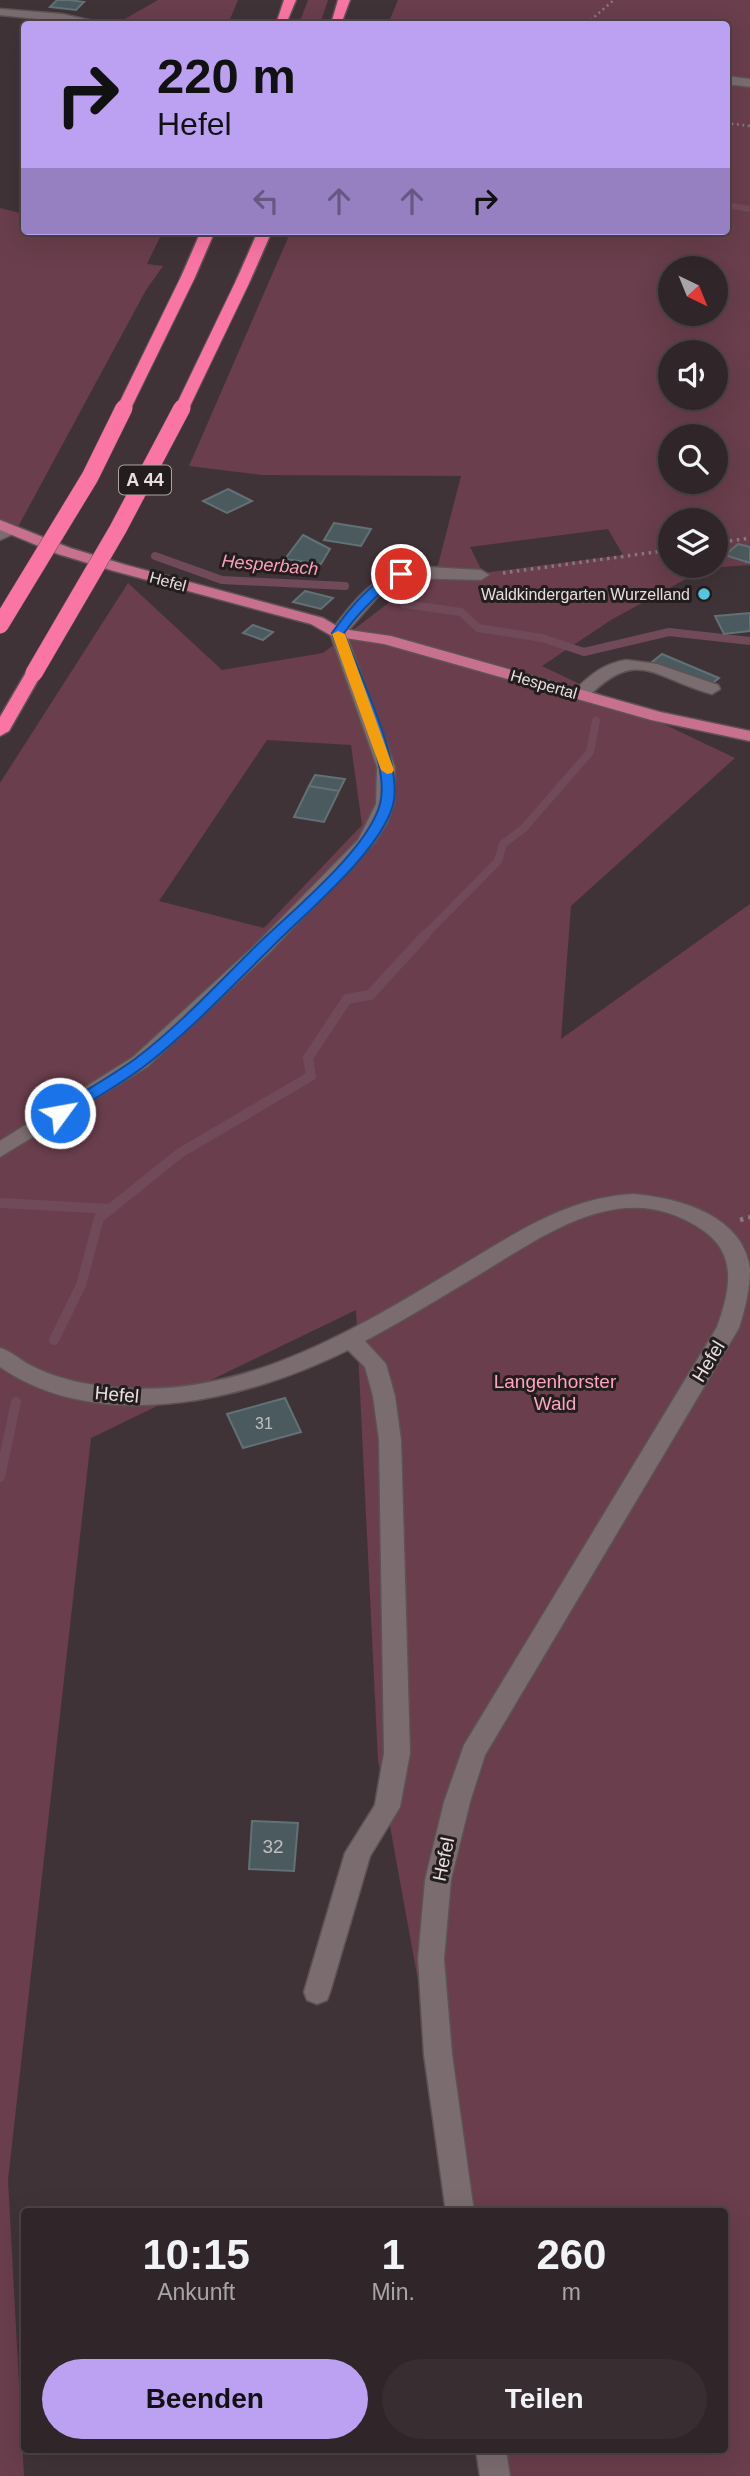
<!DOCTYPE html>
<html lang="de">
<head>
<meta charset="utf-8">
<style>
	:root { --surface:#302629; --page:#382e31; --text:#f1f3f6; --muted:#a8a5a8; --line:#4b4346; --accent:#bca0f2 }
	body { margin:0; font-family:Arial,sans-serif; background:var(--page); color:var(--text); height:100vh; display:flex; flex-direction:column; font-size:26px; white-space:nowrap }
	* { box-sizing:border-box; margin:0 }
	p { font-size:23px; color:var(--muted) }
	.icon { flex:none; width:38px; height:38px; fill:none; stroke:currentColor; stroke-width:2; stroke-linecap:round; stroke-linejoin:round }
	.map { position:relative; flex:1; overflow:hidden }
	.side { position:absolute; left:21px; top:2208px; width:707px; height:245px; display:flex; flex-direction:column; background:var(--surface); border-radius:7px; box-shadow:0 7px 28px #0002,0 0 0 2px var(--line) }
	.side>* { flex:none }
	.top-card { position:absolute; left:21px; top:21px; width:709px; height:214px; border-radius:7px; box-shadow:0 7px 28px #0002,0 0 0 2px var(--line); background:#bca0f2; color:#111; overflow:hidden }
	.needle { width:46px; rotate:137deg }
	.tools { position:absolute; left:658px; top:256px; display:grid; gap:14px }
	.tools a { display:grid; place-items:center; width:70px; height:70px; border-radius:50%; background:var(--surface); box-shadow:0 7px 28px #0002,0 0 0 2px var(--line); font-size:35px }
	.pin { position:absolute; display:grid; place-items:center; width:60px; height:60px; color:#fff; margin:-30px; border:4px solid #fff; border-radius:50%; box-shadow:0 2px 7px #0007 }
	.me { position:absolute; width:77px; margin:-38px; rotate:58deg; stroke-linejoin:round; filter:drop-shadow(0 0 5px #0008) }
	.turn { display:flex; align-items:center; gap:24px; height:147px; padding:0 21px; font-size:32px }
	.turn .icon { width:91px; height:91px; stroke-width:2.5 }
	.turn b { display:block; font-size:49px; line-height:60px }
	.lanes { display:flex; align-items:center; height:66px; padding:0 21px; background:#0003; justify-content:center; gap:35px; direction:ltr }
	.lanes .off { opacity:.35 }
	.eta { display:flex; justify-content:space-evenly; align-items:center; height:119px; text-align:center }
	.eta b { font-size:42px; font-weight:700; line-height:49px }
	.action { display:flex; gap:14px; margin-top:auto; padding:14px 21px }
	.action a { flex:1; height:80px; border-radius:42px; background:var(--accent); color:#111; font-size:28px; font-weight:700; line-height:80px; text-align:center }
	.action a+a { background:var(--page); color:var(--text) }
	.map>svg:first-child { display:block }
	.green { fill:#6a3e4c; fill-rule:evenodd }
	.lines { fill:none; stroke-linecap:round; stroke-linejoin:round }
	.stream-far2 { stroke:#714a5a; stroke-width:6 }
	.stream-far1 { stroke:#714a5a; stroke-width:8 }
	.stream { stroke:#714a5a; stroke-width:10 }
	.building { fill:#4b5a5e; stroke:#617175; stroke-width:2 }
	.minor-casing { stroke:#5d5254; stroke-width:3 }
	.major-casing { stroke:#5d5254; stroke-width:3 }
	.highway-casing { stroke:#5d5254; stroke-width:3 }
	.path-far2 { stroke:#867a7e; stroke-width:2.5; stroke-dasharray:2 3.5; stroke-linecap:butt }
	.path-far1 { stroke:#867a7e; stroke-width:3.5; stroke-dasharray:2.5 4.5; stroke-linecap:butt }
	.path { stroke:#867a7e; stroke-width:4.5; stroke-dasharray:3.5 5; stroke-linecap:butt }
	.minor { fill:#7b6c70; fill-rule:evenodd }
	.major { fill:#c7718f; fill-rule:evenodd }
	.highway { fill:#fa74a4; fill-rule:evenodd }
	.highway-bridge-far1-casing { stroke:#5d5254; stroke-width:15; stroke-linecap:butt }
	.highway-bridge-casing { stroke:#5d5254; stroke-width:18; stroke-linecap:butt }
	.highway-bridge-far1 { stroke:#fa74a4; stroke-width:13 }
	.highway-bridge { stroke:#fa74a4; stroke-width:17 }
	.route { fill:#1a73e8; stroke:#114b97; stroke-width:2 }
	.slow { fill:#f59e0b }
	.poi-dot { fill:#58c9e3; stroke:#231d1e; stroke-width:2.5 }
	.labels { text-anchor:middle; stroke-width:6; stroke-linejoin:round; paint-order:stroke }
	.far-street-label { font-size:16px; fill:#e7dee0; stroke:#231d1e }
	.far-poi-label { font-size:16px; fill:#e7dee0; stroke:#231d1e; text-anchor:end }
	.number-label { font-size:16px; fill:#c0bdc0 }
	.shield { fill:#231d1e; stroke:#aca4a6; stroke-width:2 }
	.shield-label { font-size:18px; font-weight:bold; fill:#e7dee0 }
	.far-water-label { font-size:18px; font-style:italic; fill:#faa0bc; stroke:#231d1e }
	.street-label { font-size:19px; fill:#e7dee0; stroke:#231d1e }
	.park-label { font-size:19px; fill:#ffa4c0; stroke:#231d1e }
	.near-number-label { font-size:19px; fill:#c0bdc0 }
</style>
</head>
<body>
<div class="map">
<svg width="750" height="2476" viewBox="0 0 750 2476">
	<rect width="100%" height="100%" fill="#403337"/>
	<path class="green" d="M158,0H238L228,24H116Z
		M308,0H328L320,24H299Z
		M398,0H750V565L706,568L611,620L542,666L735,758L571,906L561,1039L750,904V2476H508L503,2450H724V2212H460L378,1760L356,1310L91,1438L8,2180L24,2476H0V783L128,583L222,670L323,653L438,565L461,476L262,475L189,466L291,231H726V24H388ZM670,268H716V313H670ZM670,352H716V397H670ZM670,436H716V481H670ZM670,520H716V565H670ZM608,529L623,555L483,573L470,547ZM267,740L351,745L362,825L264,928L159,901Z
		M0,208L24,214V231H163L147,264L163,266L146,290L19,525L12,531L0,525Z"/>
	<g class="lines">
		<path class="stream-far2" d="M726,205L750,209"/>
		<path class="stream-far1" d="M155,556L222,580L345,586
			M404,604L461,612L478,628L542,638L584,652L669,632L750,641
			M425,935L498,861L503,844L524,828L590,752L596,721"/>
		<path class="stream" d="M1,1203L111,1209
			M54,1340L81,1285L99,1218L180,1153L311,1076L308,1058L347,999L370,995L426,934
			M0,1477L16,1402"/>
	</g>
	<path class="building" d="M57,0H69L84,2L76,10L50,7Z
		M228,489L252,501L227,513L203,501Z
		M334,523L371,529L361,546L324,540Z
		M303,535L330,549L321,564L285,559Z
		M738,544L750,547V563L725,555Z
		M305,591L333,598L321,609L293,602Z
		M750,613V631L724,634L715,616Z
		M253,625L273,632L263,640L243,633Z
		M662,654L719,678L709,686L652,662Z
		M315,775L345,779L339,791L309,786Z
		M309,786L339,791L324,822L294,817Z
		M285,1398L301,1432L243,1448L227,1414Z
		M252,1821L298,1823L294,1871L249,1869Z"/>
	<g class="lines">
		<g class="minor-casing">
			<path id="minor" d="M0,9L62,14L107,24H85L0,15Z
				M726,76L750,79V87L726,84Z
				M12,526L20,531L0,540V530Z
				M428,567L481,570L489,575L481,580L404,578L380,594L346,633L395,767L394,804L387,823L374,843L268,954L147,1067L0,1157V1141L133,1057L254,946L358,840L376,804L377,767L330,633C356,596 380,567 428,567Z
				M626,660L657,664L718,685L720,689L712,694C654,679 638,645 586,699H574L572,695L574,691C590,675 603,664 626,660Z
				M634,1194C679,1198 743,1215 750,1269C750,1289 745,1309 739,1328L485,1755L470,1802L451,1880L444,1959L452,2054L474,2212H446L424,2054L418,1959L425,1880L444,1802L464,1745L717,1327C729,1293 739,1256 704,1231C627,1176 552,1230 485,1271C445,1295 406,1319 365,1341L386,1364L395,1396L401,1440L410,1753L400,1807L370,1856L330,1992L327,2000L317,2004L307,2000L304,1992L345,1853L375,1805L384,1753L379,1440L373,1396L365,1367L348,1350C248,1400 100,1436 0,1367V1348C11,1351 18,1358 28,1364C45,1373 63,1379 83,1383C228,1411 351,1332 469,1261C522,1229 571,1197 634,1194Z
				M476,2450H506L510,2476H480Z"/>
		</g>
		<g class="major-casing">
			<path id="major" d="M0,520L70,548L126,565L323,618L342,629L391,636L660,712L750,731V741L651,720L384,644L332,636L311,624L114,571L58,554L0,530Z"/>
		</g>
		<g class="highway-casing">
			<path id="highway" d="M284,0H296L286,24H276Z
				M338,0H350L341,24H331Z
				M201,231H215L195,277L193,280H183L181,277Z
				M258,231H272L250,281L248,284H238L236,281Z
				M34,668L42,673L9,731L0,736V717L28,669Z"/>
		</g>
		<path class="path-far2" d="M586,24L614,0
			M726,123L750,126"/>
		<path class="path-far1" d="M716,543L750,538
			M503,573L670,550"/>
		<path class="path" d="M740,1220L750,1217"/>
		<use href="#minor" class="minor"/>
		<use href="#major" class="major"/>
		<use href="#highway" class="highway"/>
		<g class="highway-bridge-far1-casing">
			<path id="highway-bridge-far1" d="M123,410L188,277
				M181,410L243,281"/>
		</g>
		<g class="highway-bridge-casing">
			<path id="highway-bridge" d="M0,625L90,477L124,408
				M34,673L118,529L182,408"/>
		</g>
		<use href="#highway-bridge-far1" class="highway-bridge-far1"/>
		<use href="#highway-bridge" class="highway-bridge"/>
	</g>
	<path class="route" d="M401,570L407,574C401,579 393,581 388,586C372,600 356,616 344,633C359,674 404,764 393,805C380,852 305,913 270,949C230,988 190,1031 146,1065C121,1084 92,1100 65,1117H55L52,1113L55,1110C81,1093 110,1077 135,1059C180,1025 219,982 259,943C293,910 368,849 380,804C391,764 347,674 332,633C348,610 372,579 401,570Z"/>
	<path class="slow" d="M338,631L345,634L394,770L392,773L387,774L381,770L332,634Z"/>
	<circle class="poi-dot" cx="704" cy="594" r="7"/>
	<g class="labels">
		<g class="far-street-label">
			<text transform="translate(168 581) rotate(15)" y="6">Hefel</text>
			<text transform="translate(544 684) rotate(16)" y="6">Hespertal</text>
		</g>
		<g class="far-poi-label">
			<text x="690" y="600">Waldkindergarten Wurzelland</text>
		</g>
		<g class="number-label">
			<text x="264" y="1429">31</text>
		</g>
		<rect class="shield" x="119" y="465.5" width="52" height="29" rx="5"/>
		<g class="shield-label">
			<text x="145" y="486">A 44</text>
		</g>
		<g class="far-water-label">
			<text transform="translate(270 565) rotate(5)" y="6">Hesperbach</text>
		</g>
		<g class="street-label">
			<text transform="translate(708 1361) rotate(-59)" y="7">Hefel</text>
			<text transform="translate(117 1394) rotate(5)" y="7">Hefel</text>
			<text transform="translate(443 1859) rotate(-78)" y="7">Hefel</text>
		</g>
		<g class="park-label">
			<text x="555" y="1388">Langenhorster<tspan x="555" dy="22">Wald</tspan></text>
		</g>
		<g class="near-number-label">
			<text x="273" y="1853">32</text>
		</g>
	</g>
</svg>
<div class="tools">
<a><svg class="needle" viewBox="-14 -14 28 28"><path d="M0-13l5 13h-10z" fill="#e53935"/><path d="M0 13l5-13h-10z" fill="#a8a5a8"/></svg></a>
<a><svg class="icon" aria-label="sound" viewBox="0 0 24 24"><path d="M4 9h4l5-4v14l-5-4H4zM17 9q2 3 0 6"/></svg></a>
<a><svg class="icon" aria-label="search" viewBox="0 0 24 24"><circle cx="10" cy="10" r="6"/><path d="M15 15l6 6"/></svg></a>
<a><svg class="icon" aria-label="layers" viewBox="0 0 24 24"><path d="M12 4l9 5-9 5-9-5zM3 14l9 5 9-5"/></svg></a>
</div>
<div class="pin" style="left:401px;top:574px;background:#d93025"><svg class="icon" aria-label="arrive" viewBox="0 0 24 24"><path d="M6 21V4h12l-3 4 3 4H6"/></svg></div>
<svg class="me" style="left:60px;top:1113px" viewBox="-20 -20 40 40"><circle r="17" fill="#1a73e8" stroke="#fff" stroke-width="3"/><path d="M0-11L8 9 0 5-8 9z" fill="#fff"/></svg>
<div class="top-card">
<div class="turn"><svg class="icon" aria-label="right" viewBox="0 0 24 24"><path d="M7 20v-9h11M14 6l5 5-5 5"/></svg><div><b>220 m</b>Hefel</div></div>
<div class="lanes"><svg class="icon off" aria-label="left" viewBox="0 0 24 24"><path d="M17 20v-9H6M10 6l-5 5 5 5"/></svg><svg class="icon off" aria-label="ahead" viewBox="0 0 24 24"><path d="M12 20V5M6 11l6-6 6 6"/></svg><svg class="icon off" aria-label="ahead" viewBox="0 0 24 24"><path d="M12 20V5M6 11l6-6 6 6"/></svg><svg class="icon" aria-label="right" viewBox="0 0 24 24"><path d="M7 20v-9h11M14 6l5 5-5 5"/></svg></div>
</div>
<section class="side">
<div class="eta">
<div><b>10:15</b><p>Ankunft</p></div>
<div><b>1</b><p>Min.</p></div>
<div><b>260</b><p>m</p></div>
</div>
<div class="action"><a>Beenden</a><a>Teilen</a></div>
</section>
</div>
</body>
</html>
